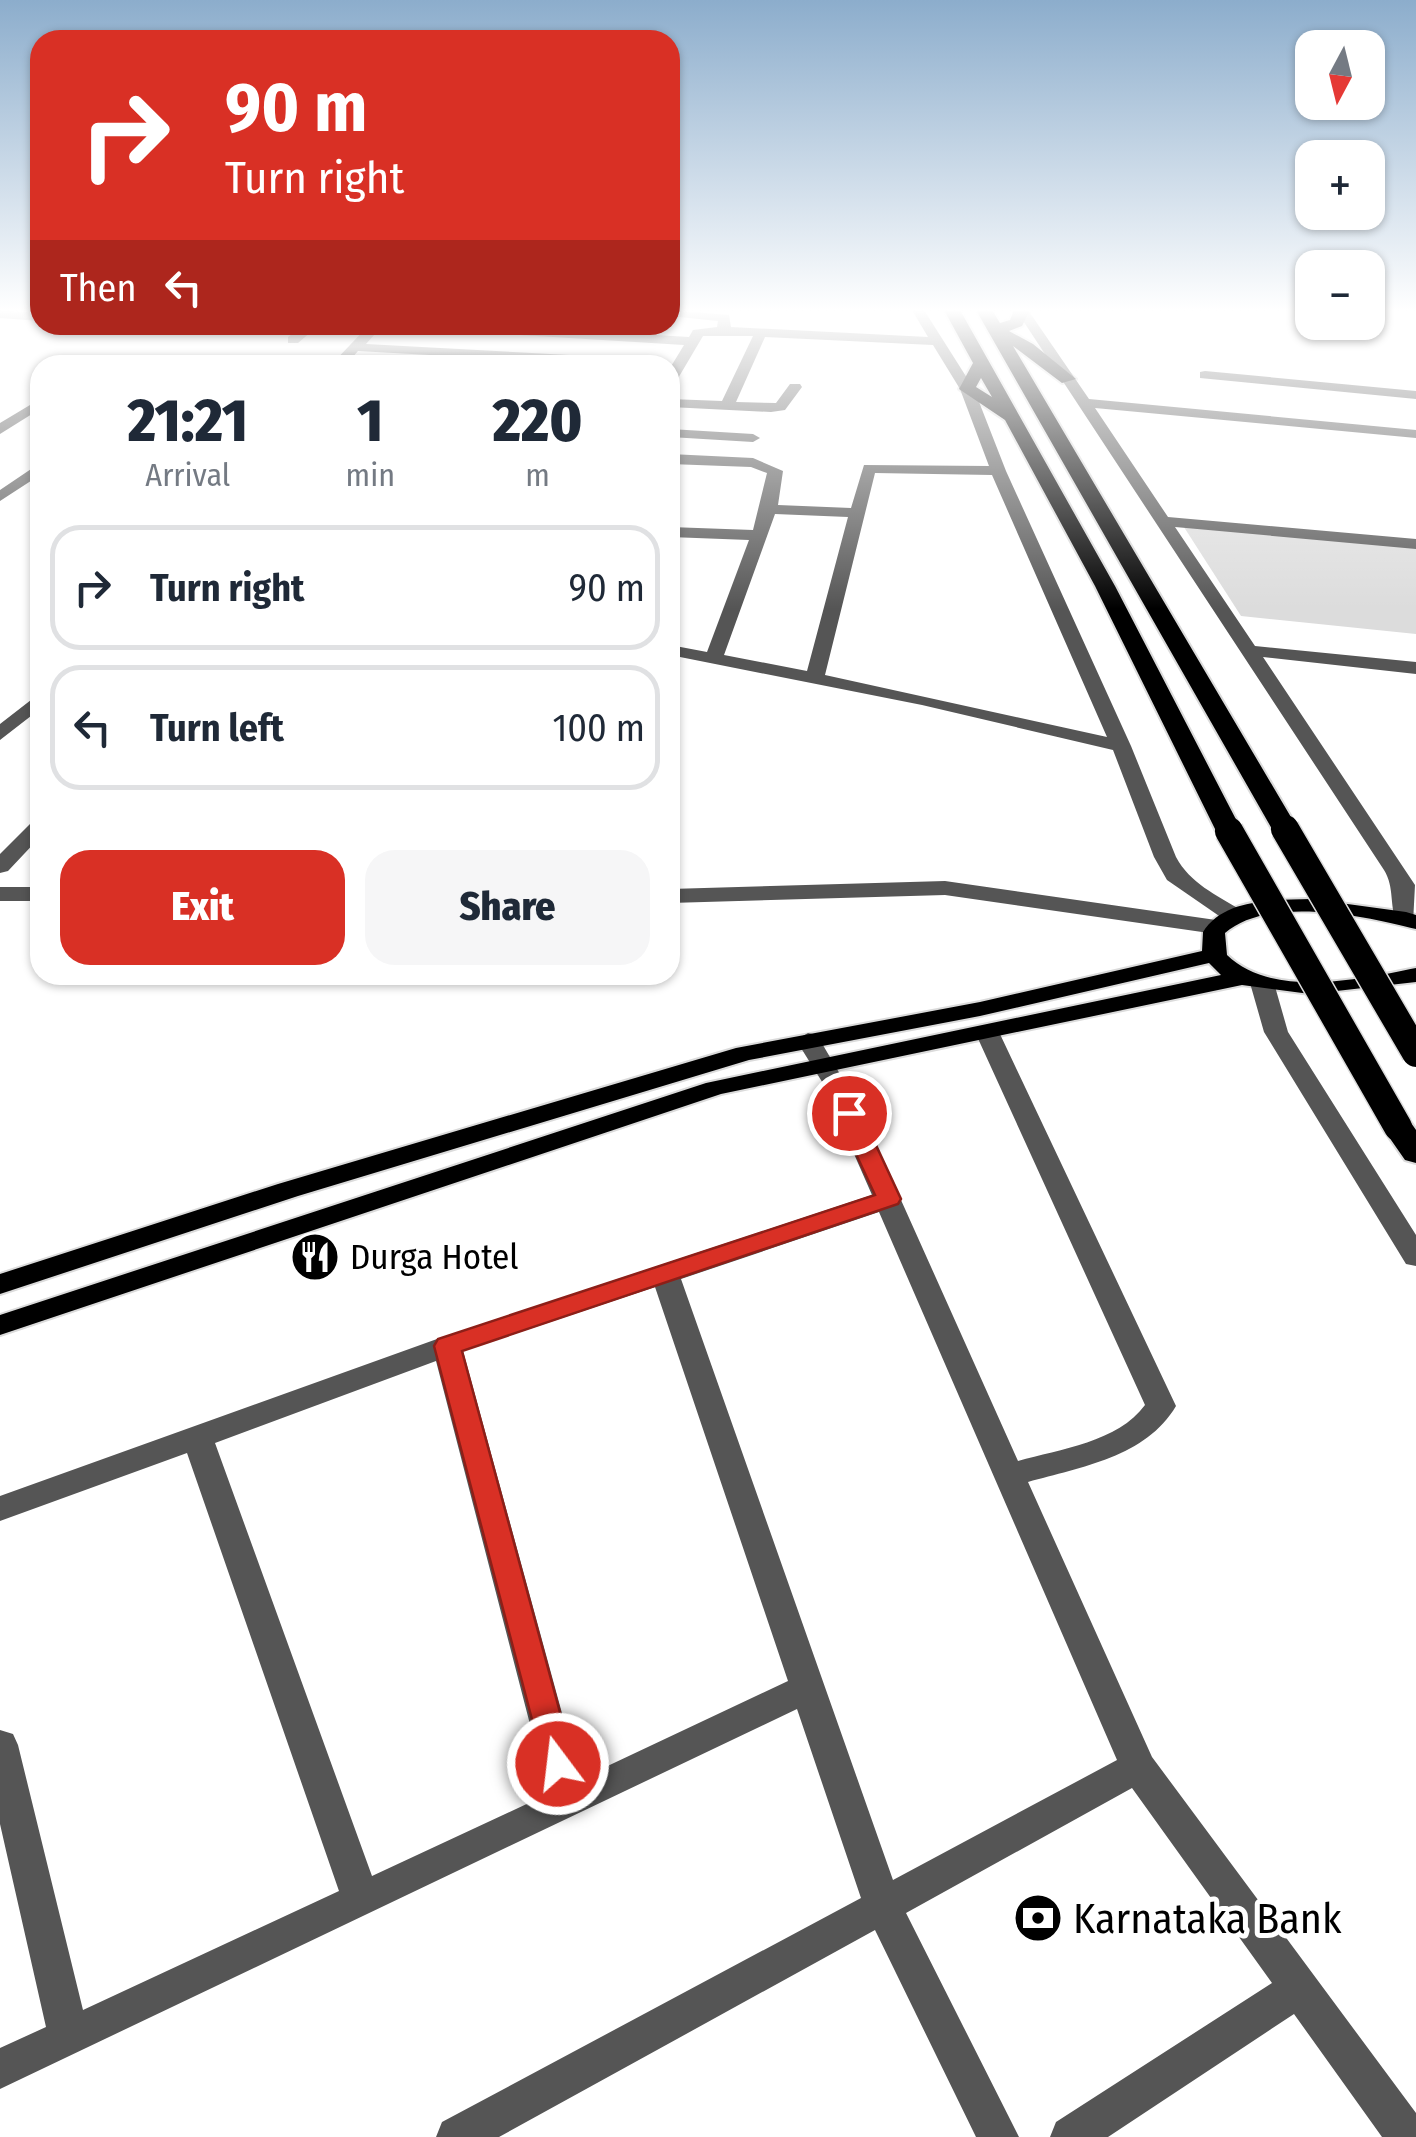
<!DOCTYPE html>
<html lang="en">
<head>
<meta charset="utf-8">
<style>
	:root { --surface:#fff; --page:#f6f6f7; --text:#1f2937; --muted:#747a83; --line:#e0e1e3; --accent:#d93025 }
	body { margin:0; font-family:"Fira Sans Condensed",sans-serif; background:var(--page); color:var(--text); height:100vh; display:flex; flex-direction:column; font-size:38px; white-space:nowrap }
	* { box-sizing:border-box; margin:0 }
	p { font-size:32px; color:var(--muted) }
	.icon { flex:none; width:55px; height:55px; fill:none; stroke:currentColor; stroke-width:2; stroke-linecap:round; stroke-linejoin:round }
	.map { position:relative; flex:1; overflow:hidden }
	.panel { position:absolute; left:30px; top:355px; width:650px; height:630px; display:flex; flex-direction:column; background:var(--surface); border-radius:30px; box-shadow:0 2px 8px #0004 }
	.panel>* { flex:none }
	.hud { position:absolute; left:30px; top:30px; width:650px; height:305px; border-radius:30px; box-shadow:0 2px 8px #0004; background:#d93025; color:#fff; overflow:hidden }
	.needle { width:65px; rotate:187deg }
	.fabs { position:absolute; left:1295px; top:30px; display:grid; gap:20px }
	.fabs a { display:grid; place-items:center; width:90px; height:90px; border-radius:20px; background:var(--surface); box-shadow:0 2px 8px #0004; font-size:50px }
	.pin { position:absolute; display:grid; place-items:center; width:85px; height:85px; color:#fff; margin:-42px; border:5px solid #fff; border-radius:50%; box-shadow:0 2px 10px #0007 }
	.me { position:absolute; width:110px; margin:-55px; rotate:345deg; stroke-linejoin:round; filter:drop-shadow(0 0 8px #0008) }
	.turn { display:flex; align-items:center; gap:35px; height:210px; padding:0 30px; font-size:45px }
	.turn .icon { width:130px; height:130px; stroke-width:2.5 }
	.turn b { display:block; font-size:70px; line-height:85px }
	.then { display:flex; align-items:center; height:95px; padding:0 30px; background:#0003; gap:20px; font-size:38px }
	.eta { display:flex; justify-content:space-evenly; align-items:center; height:170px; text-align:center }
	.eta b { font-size:60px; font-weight:800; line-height:70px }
	.button { display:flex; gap:20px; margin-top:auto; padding:20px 30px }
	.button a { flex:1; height:115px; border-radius:30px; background:var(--accent); color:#fff; font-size:40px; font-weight:800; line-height:115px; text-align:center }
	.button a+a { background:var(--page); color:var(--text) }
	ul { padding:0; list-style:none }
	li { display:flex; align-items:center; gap:30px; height:125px; margin:0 20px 15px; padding:0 10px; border:5px solid var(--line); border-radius:30px }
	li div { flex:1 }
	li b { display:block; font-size:38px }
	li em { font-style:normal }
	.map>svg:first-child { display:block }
	.green { fill:#dcdcdc }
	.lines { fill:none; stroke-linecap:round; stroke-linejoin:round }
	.major-casing { stroke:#dbdbdb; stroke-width:4 }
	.highway-casing { stroke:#dbdbdb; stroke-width:4 }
	.minor { fill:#555; fill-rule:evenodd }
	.major { fill:#000; fill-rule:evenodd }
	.highway { fill:#000; fill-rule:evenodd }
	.highway-bridge-casing { stroke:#dbdbdb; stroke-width:31; stroke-linecap:butt }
	.highway-bridge { stroke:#000; stroke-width:28 }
	.route { fill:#d93025; stroke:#8d1f18; stroke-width:2.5 }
	.labels { text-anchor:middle; stroke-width:10; stroke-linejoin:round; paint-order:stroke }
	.poi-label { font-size:35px; fill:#000; stroke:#fff; text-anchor:start }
	.near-poi-label { font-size:42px; fill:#000; stroke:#fff; text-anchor:start }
</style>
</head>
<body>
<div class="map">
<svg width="1416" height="2137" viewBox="0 0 1416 2137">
	<rect width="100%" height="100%" fill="#fff"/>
	<path class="green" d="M1182,524L1416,546V634L1241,616Z"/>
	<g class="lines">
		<g class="major-casing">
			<path id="major" d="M1311,899L1406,912L1416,915V929C1365,916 1269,895 1225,933L1227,955C1272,999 1361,979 1416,968V982L1310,994L1242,985L721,1094L0,1335V1315L706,1083L1221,975L1209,963L980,1016L749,1060L298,1196L0,1294V1274L278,1184L736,1048L980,1002L1202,951L1203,932C1224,898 1274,900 1311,899Z"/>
		</g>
		<g class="highway-casing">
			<path id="highway" d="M944,310H960L1115,586L1242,831L1238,836H1220L1216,831L1095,586L1005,420L959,389L973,363ZM981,378L992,397L976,387Z
				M976,310H992L1000,323L1010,320L1014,310H1030L1022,326L1009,331L1033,344L1076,379L1062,383L1013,346L1298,829L1294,834H1276L1272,829Z
				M1398,1118L1409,1120L1416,1130V1163L1405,1160L1382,1127L1387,1120Z"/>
		</g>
		<path class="minor" d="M0,310L40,313V321L0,318Z
			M670,310L729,315L731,327L928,337L912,310H924L974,389L1006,471L1131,746L1176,857C1190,883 1216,895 1241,910L1244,915L1241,920H1225L1167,880L1154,857L1113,750L922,705L670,655V645L707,652L749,540L670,537V527L753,530L767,473L751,467L670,464V454L753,458L783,471L778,505L851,508L864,465L989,466L960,389L933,345L765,337L736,402L776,403L790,384H800L802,387L785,410L771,412L670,407V399L722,401L753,336H703L677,380L670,384V368L684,345L419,329L412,325H486L689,337L693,330L717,327L718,321L670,316ZM875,473L992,475L1107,737L825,675ZM775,514L848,517L807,671L724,655Z
			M1016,310H1028L1089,399L1416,430V438L1095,408L1168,517L1416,539V549L1175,527L1255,646L1416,662V674L1263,657L1415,885L1413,923H1397C1389,906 1395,888 1384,870Z
			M115,325H131L118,333L111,329Z
			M186,325H201L186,335L179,331Z
			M247,325H262L251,335H241L239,332Z
			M304,325H319L298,343H288V337Z
			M369,325H383L366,344L606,357L613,361L605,365L358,351L346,365H331Z
			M100,358L107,362L105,365H88Z
			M1205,371L1416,391V399L1200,378V372Z
			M40,399V409L0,434V423Z
			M670,429L753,434L760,438L753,442L670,437Z
			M40,463V475L0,501V490Z
			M40,693V709L0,740V724Z
			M40,819V837L8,871L0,873V854L33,821Z
			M945,881L1216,920L1227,927L1216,934L945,895L670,903V889Z
			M0,887H40V901H0Z
			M1262,976L1274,983L1288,1032L1416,1235V1266L1406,1264L1264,1032L1250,983Z
			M987,1025L999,1032L1176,1406C1146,1457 1081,1467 1028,1482L1152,1757L1416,2113V2137H1382L1294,2014L1108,2137H1050L1056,2122L1272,1983L1132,1788L906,1913L1019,2137H976L875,1930L499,2137H436L442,2122L861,1898L797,1709L0,2089V2048L46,2027L0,1824V1730L13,1734L18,1745L83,2010L339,1891L187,1453L0,1521V1496L437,1339L872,1195L836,1113L839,1109L796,1040L808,1033L817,1035L857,1103L854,1107L862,1113L1018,1461C1060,1449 1118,1442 1145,1405L975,1032ZM879,1212L1117,1760L893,1880L681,1279ZM655,1287L788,1681L580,1779L463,1351ZM436,1361L548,1794L372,1876L215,1443Z"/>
		<use href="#major" class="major"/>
		<use href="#highway" class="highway"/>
		<g class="highway-bridge-casing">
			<path id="highway-bridge" d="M1285,829L1416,1053
				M1229,831L1398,1127"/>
		</g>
		<use href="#highway-bridge" class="highway-bridge"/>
	</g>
	<linearGradient id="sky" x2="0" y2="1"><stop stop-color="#8cadcc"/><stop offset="0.51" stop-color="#fff"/><stop offset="1" stop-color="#fff" stop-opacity="0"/></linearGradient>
	<rect width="1416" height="609" fill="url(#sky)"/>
	<path class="route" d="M849,1106L861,1113L901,1199L898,1204L462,1351L574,1764L570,1773L558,1778L546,1773L434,1346L438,1339L875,1195L837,1113Z"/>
	<defs>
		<g id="restaurant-disc" transform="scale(2.5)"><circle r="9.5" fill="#000" stroke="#fff"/><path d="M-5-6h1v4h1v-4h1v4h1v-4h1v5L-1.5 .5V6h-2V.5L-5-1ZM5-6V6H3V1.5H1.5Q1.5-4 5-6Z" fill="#fff"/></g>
		<g id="bank-disc" transform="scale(2.5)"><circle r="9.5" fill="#000" stroke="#fff"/><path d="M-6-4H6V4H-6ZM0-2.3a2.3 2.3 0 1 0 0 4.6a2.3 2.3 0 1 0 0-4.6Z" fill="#fff"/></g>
	</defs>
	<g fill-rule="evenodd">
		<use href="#restaurant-disc" x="315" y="1257"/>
		<use href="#bank-disc" x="1038" y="1918"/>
	</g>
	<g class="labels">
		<g class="poi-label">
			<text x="350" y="1269">Durga Hotel</text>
		</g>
		<g class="near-poi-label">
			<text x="1073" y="1933">Karnataka Bank</text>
		</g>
	</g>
</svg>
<div class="fabs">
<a><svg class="needle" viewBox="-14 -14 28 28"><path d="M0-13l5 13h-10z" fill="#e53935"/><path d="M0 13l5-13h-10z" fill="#747a83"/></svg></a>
<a>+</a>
<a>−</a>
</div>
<div class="pin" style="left:849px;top:1113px;background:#d93025"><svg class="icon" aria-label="arrive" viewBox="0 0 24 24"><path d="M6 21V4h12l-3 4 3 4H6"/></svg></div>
<svg class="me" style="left:558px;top:1764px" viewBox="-20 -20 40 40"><circle r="17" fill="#d93025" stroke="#fff" stroke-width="3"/><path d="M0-11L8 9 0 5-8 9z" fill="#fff"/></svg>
<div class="hud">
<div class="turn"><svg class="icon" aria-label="right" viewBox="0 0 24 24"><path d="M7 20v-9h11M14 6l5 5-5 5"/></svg><div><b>90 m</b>Turn right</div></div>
<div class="then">Then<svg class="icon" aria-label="left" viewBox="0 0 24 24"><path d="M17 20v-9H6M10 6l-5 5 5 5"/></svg></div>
</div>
<section class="panel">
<div class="eta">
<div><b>21:21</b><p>Arrival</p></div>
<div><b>1</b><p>min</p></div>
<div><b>220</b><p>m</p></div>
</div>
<ul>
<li><svg class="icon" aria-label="right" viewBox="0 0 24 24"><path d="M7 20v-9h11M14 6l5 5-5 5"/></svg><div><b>Turn right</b></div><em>90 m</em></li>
<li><svg class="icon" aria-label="left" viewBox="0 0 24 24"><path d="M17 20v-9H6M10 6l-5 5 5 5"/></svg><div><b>Turn left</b></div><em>100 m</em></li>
</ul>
<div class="button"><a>Exit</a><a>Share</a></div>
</section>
</div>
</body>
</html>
